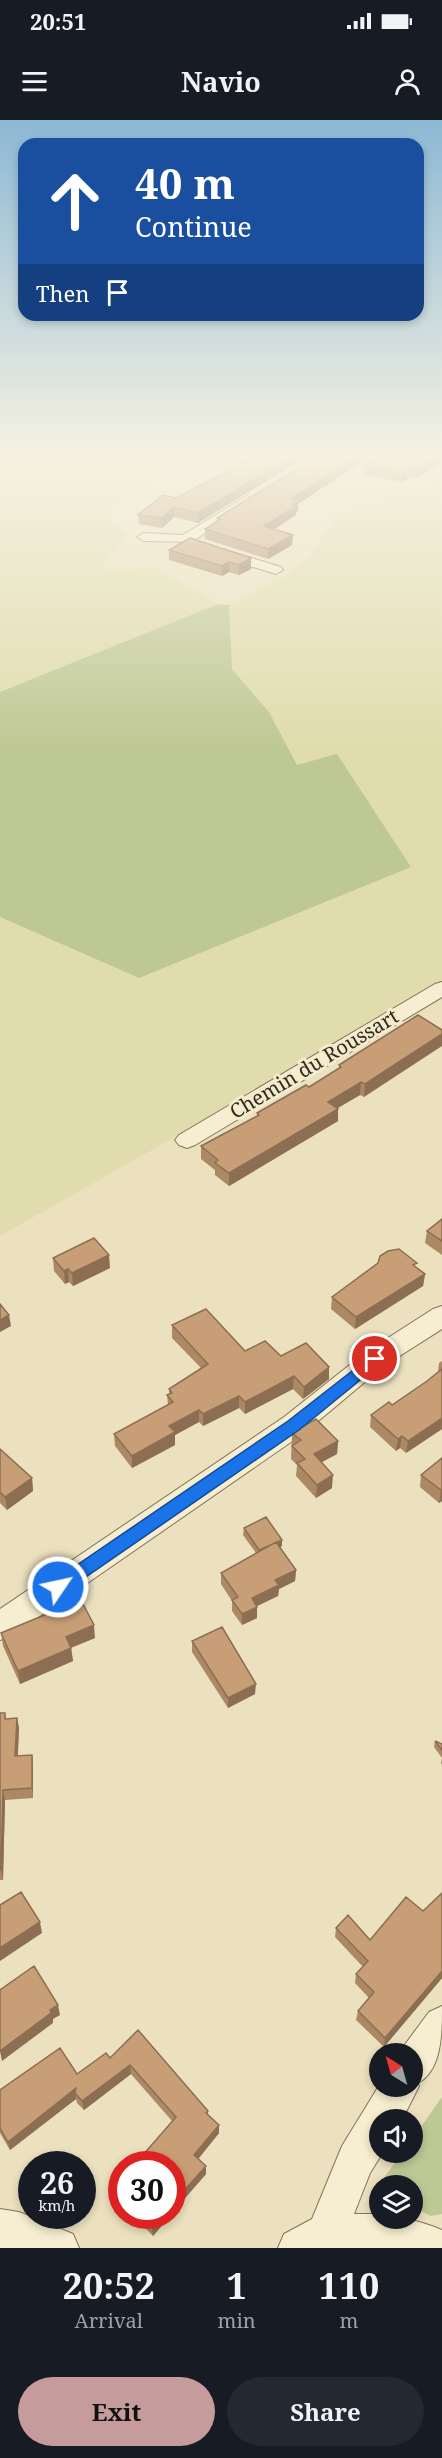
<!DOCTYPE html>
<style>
body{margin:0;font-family:"Noto Serif",serif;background:#242831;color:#f1f3f6;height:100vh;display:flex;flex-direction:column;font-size:22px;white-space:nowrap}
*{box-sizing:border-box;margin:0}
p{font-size:20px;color:#9ea1a6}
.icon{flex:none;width:33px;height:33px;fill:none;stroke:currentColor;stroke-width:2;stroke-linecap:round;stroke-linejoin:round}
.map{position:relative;height:2128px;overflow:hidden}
.drawer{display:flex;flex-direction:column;background:#171b24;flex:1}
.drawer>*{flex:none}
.top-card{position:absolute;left:18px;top:18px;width:406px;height:183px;border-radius:18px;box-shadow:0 3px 9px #0003;background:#1a4fa0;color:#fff;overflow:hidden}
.needle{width:39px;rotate:323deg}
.controls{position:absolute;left:369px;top:1923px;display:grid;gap:12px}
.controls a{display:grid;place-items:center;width:54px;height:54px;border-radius:50%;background:#171b24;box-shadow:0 3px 9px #0003;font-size:30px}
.speed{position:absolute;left:18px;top:2031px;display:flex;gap:12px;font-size:30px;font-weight:700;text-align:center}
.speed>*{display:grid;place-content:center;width:78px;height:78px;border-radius:50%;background:#171b24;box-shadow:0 3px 9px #0003;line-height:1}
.speed small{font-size:15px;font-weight:400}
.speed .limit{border:9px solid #d22;background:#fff;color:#111}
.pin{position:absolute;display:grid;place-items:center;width:51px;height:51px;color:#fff;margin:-26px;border:3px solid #fff;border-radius:50%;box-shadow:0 2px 6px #0007}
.me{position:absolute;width:66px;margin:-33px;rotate:56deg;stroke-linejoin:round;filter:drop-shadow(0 0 4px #0008)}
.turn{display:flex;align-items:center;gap:21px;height:126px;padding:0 18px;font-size:27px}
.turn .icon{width:78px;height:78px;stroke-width:2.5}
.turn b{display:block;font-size:42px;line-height:51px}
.then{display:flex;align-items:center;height:57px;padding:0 18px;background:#0003;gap:12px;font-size:22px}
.eta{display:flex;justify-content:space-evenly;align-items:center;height:102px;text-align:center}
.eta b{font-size:36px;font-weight:700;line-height:42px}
.primary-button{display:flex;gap:12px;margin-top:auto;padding:12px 18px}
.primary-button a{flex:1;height:69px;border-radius:36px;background:#c59c9b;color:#111;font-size:24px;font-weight:700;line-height:69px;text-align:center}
.primary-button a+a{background:#242831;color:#f1f3f6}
.status{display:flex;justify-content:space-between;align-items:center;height:42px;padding:0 30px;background:#171b24;direction:ltr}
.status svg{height:16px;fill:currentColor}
header{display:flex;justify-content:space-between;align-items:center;height:78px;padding:0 18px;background:#171b24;font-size:27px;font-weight:700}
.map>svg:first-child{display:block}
.farmland{fill:#e0dcad}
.green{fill:#bec894}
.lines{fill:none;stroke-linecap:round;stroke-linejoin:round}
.minor-casing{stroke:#837258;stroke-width:2}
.minor{fill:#f7eed1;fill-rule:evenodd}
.wall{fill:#ac8865}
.shaded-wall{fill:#8c6f53}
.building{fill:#c89e76;stroke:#8c6f53;stroke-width:1.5}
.route{fill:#1a73e8;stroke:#114b97;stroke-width:1.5}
.labels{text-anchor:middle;stroke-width:6;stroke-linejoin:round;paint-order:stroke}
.street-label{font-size:20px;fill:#33291c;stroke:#f3ebce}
</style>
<div class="status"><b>20:51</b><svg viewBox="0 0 49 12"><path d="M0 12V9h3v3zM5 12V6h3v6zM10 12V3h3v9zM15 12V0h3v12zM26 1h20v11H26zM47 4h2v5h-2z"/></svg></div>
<header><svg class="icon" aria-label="menu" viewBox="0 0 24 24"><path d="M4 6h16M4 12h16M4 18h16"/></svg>Navio<svg class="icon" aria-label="person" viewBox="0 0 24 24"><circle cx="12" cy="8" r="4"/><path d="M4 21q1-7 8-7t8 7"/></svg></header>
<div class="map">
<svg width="442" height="2128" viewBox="0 0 442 2128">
<rect width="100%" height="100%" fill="#ebe1bf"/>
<!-- farmland -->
<path class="farmland" d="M 0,334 L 205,334 L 101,393 L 127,414 L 100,450 L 156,448 L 218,484 L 0,572 Z
M 442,362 L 442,860 L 166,1022 L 0,1116 L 0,797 L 139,858 L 297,645 L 269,592 L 232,549 L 229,485 L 286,456 L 308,439 L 339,393 L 399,373 Z"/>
<!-- green -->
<path class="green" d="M 218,484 L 229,485 L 232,549 L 269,592 L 297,645 L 337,634 L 411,747 L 139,858 L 0,797 L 0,572 Z
M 442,1977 L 442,2094 L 430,2096 L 413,2086 L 412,2066 L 378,2066 L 402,2033 L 412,2032 L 413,2018 Z"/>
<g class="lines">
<defs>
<path id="minor" d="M 247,376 L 254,380 L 252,383 L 191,422 L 144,421 L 137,417 L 144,413 L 183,415 Z
M 222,429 L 281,447 L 283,450 L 276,454 L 217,436 L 217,430 Z
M 442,862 L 442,877 L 195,1025 L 187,1028 L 179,1025 L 175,1020 L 179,1015 L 435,864 Z
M 442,1186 L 442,1209 L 384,1246 L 304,1313 L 11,1516 L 0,1520 L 0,1489 L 284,1297 L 366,1232 L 433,1189 Z
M 442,1886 C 442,1913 442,1950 418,1963 L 419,1966 L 402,2000 L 380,2000 L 380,2032 L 383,2032 L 370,2053 L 354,2094 L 380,2094 L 380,2098 C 405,2098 418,2100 442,2110 L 442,2128 L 278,2128 L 284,2114 L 312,2099 L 342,2026 L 380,1964 L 412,1966 L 412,1934 L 398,1934 L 429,1892 Z
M 0,2089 L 19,2092 L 73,2114 L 79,2128 L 0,2128 Z"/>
</defs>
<!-- minor casing -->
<use href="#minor" class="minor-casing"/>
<!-- minor -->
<use href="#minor" class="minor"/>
</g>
<!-- wall -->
<path class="wall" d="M 259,334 L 311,334 L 198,403 L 174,397 L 162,408 L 139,404 L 138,395 L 176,378 Z
M 442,334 L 417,358 L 410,357 L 401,363 L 363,354 L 364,344 Z
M 298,384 L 298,390 L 296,392 L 296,395 L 274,409 L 293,415 L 292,425 L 268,439 L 205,419 L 205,409 L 217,402 L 217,398 Z
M 190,418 L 251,449 L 239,455 L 229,452 L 222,456 L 169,440 L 169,430 Z
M 418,895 L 364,977 L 360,975 L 338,988 L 338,1001 L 229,1066 L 215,1055 L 215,1050 L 201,1039 L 201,1026 L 257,997 L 257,993 L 309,967 L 339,949 L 339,945 Z
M 442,1099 L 442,1135 L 425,1123 L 427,1111 Z
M 53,1138 L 110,1148 L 73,1166 L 69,1162 L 65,1164 L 54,1151 Z
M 416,1147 L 425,1154 L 423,1166 L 355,1209 L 331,1189 L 332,1177 Z
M 172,1205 L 245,1231 L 281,1236 L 329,1259 L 303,1279 L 293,1269 L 245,1294 L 239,1288 L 203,1306 L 199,1302 L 175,1315 L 175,1325 L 132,1348 L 115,1326 L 114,1314 L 168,1285 L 167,1275 L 169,1275 L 169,1269 L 201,1248 L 172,1218 Z
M 442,1241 L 442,1309 L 406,1333 L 400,1328 L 396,1331 L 370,1307 L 371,1295 L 392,1285 L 427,1261 L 438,1252 L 439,1243 Z
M 292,1313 L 338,1321 L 337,1334 L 321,1342 L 332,1368 L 316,1378 L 296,1356 L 297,1345 L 291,1339 Z
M 0,1329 L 32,1358 L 33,1371 L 7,1390 L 0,1383 Z
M 442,1338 L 442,1381 L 439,1383 L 420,1367 L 421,1355 Z
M 244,1408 L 282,1426 L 280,1427 L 296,1450 L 295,1461 L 279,1469 L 278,1476 L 257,1486 L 257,1498 L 242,1505 L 232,1491 L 232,1481 L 221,1464 L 221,1453 L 256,1433 L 243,1415 Z
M 1,1513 L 95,1518 L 71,1528 L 73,1541 L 20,1564 L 3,1526 Z
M 192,1521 L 255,1574 L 228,1588 L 192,1532 Z
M 0,1593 L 5,1593 L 6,1599 L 17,1598 L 19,1608 L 18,1635 L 32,1635 L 33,1645 L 33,1678 L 5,1680 L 3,1760 L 0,1760 Z
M 435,1621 L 442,1624 L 442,1645 L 441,1643 L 442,1638 L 434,1627 Z
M 442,1773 L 442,1858 L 384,1927 L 356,1900 L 358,1891 L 369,1878 L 355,1863 L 356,1854 L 363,1847 L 335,1817 L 336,1808 L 370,1820 L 423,1791 Z
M 138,1910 L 208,1991 L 208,1995 L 219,2013 L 198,2039 L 206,2046 L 206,2054 L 172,2093 L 172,2001 L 131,1954 L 84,1990 L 77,1983 L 76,1979 L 10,2030 L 0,2013 L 0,1970 L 77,1954 L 110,1938 Z
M 134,2096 L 170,2096 L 153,2116 Z"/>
<!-- shaded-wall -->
<path class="shaded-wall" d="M 296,334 L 311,334 L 198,403 L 198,393 Z
M 360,334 L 374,334 L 298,384 L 298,390 L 296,392 L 296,395 L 264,416 L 264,406 L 291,379 Z
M 440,334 L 442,334 L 442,342 L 417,358 L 417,349 Z
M 411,347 L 410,357 L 401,363 L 402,353 Z
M 174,387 L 174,397 L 162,408 L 162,398 Z
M 293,415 L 292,425 L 268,439 L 268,429 Z
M 251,438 L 251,449 L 239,455 L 239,445 Z
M 229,442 L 229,452 L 222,456 L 222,446 Z
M 442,914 L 442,926 L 364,977 L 365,964 Z
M 361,962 L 360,975 L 327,994 L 328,982 Z
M 338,989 L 338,1001 L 229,1066 L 229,1053 Z
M 109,1135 L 110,1148 L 73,1166 L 72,1153 Z
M 68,1149 L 69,1162 L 65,1164 L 64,1151 Z
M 425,1154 L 423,1166 L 355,1209 L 356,1197 Z
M 9,1195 L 11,1206 L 0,1212 L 0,1200 Z
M 329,1247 L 329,1259 L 303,1279 L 304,1267 Z
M 294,1256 L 293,1269 L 245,1294 L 245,1282 Z
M 239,1276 L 239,1288 L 203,1306 L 203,1294 Z
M 199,1290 L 199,1302 L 175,1315 L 175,1325 L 132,1348 L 132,1336 L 169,1306 Z
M 442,1298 L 442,1309 L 406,1333 L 408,1321 Z
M 402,1316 L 400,1328 L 396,1331 L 398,1319 Z
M 338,1321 L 337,1334 L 313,1347 L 314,1334 Z
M 333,1355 L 332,1368 L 316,1378 L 317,1365 Z
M 32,1358 L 33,1371 L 7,1390 L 5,1377 Z
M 442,1369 L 442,1381 L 439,1383 L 441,1370 Z
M 282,1420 L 282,1426 L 259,1437 L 259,1430 Z
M 296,1450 L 295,1461 L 279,1469 L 278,1476 L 251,1489 L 252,1478 L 275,1460 Z
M 257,1487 L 257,1498 L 242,1505 L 242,1494 Z
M 94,1505 L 95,1518 L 67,1529 L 66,1517 Z
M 71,1528 L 73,1541 L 20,1564 L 18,1551 Z
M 256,1564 L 255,1574 L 228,1588 L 228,1578 Z
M 17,1598 L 19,1608 L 17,1646 L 15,1636 Z
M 32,1635 L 33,1645 L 33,1678 L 32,1668 Z
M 3,1670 L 5,1680 L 3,1760 L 1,1750 Z
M 40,1802 L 42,1813 L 0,1841 L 0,1828 Z
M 442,1851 L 442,1858 L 384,1927 L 385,1918 Z
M 58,1885 L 60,1895 L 53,1899 L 53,1903 L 2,1941 L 0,1931 L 50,1890 Z
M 130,1945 L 131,1954 L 84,1990 L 82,1981 Z
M 76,1968 L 75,1973 L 76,1979 L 10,2030 L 8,2022 Z
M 219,2005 L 219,2013 L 195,2043 L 194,2035 Z
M 206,2046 L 206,2054 L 172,2093 L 172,2084 Z
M 163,2096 L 170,2096 L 153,2116 L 152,2108 Z"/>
<!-- building -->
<path class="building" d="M 259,334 L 296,334 L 198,393 L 174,387 L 162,398 L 138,395 L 163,375 L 176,378 Z
M 320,334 L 360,334 L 291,379 L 298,381 L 292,385 L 296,386 L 264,406 L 293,415 L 268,429 L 205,409 L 221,399 L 217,398 Z
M 398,334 L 440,334 L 417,349 L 411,347 L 402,353 L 364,344 Z
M 190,418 L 251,438 L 239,445 L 229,442 L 222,446 L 169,430 Z
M 418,895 L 442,910 L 442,914 L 365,964 L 361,962 L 328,982 L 338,989 L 229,1053 L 215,1043 L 218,1040 L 201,1026 L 259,995 L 257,993 L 306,965 L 309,967 L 341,947 L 339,945 Z
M 442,1099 L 442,1121 L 427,1111 Z
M 94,1118 L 109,1135 L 72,1153 L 68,1149 L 64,1151 L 53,1138 Z
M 399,1129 L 417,1143 L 413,1145 L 425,1154 L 356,1197 L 332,1177 L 378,1143 L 380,1136 L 388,1131 Z
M 0,1184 L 9,1195 L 0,1200 Z
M 206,1189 L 245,1231 L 265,1221 L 281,1236 L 306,1223 L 329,1247 L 304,1267 L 294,1256 L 245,1282 L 239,1276 L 203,1294 L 199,1290 L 169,1306 L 175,1312 L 132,1336 L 114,1314 L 173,1282 L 167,1275 L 172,1273 L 169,1269 L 208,1244 L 172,1205 Z
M 442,1249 L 442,1298 L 408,1321 L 402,1316 L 398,1319 L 371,1295 L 389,1282 L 392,1285 L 427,1261 Z
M 316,1299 L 338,1321 L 314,1334 L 333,1355 L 317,1365 L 297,1343 L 305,1339 L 292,1326 L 301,1320 L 292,1313 Z
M 0,1329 L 32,1358 L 5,1377 L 0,1372 Z
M 442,1338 L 442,1369 L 441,1370 L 421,1355 Z
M 266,1397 L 282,1420 L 259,1430 L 244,1408 Z
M 276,1422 L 296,1450 L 275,1460 L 279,1465 L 252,1478 L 257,1487 L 242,1494 L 232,1480 L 238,1477 L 221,1453 Z
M 81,1480 L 94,1505 L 66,1517 L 71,1528 L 18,1551 L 1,1513 Z
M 222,1507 L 256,1564 L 228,1578 L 192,1521 Z
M 0,1593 L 5,1593 L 5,1599 L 17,1598 L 15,1636 L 32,1635 L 32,1668 L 3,1670 L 1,1750 L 0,1750 Z
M 435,1621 L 442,1624 L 442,1630 Z
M 21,1772 L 40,1802 L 0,1828 L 0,1785 Z
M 442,1773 L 442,1851 L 385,1918 L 358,1891 L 374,1872 L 356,1854 L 368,1841 L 336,1808 L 348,1795 L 370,1820 L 406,1777 L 423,1791 Z
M 34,1846 L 58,1885 L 50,1890 L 51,1893 L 0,1931 L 0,1870 Z
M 138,1910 L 208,1991 L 206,1993 L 219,2005 L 194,2035 L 206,2046 L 172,2084 L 172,2044 L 135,2044 L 176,1997 L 130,1945 L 82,1981 L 75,1973 L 76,1968 L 8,2022 L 0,2008 L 0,1970 L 60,1928 L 77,1954 L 106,1933 L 110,1938 Z
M 141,2096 L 163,2096 L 152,2108 Z"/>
<!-- sky -->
<linearGradient id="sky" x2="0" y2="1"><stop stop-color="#8cb8d4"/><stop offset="0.53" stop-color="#f6f2e2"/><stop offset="1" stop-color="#f6f2e2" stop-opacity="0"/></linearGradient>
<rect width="442" height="632" fill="url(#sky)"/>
<!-- route -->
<path class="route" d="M 375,1233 L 381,1235 L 383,1239 L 381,1243 L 299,1310 L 64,1472 L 58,1474 L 52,1472 L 49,1467 L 52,1462 L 288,1301 Z"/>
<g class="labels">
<!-- street labels -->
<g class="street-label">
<text transform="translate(314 944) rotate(-31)" y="7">Chemin du Roussart</text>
</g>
</g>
</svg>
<div class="controls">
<a><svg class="needle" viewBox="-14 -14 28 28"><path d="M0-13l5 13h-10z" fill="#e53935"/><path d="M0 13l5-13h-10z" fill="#9ea1a6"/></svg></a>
<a><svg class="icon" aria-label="sound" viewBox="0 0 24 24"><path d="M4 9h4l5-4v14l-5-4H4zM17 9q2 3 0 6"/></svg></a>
<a><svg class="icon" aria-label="layers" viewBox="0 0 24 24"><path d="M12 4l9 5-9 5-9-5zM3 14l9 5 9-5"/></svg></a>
</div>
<div class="speed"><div>26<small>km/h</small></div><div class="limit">30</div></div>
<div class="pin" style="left:375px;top:1239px;background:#d93025"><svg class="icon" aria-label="arrive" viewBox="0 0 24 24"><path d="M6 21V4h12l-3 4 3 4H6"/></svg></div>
<svg class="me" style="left:58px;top:1467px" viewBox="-20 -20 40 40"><circle r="17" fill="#1a73e8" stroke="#fff" stroke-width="3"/><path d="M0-11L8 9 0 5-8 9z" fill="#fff"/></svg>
<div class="top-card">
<div class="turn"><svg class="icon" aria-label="ahead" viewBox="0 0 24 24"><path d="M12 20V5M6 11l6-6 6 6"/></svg><div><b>40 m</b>Continue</div></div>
<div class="then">Then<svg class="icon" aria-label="arrive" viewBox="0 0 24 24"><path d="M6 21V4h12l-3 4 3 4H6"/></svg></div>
</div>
</div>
<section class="drawer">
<div class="eta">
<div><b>20:52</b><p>Arrival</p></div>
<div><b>1</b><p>min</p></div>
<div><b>110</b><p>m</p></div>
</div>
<div class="primary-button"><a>Exit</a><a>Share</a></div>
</section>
